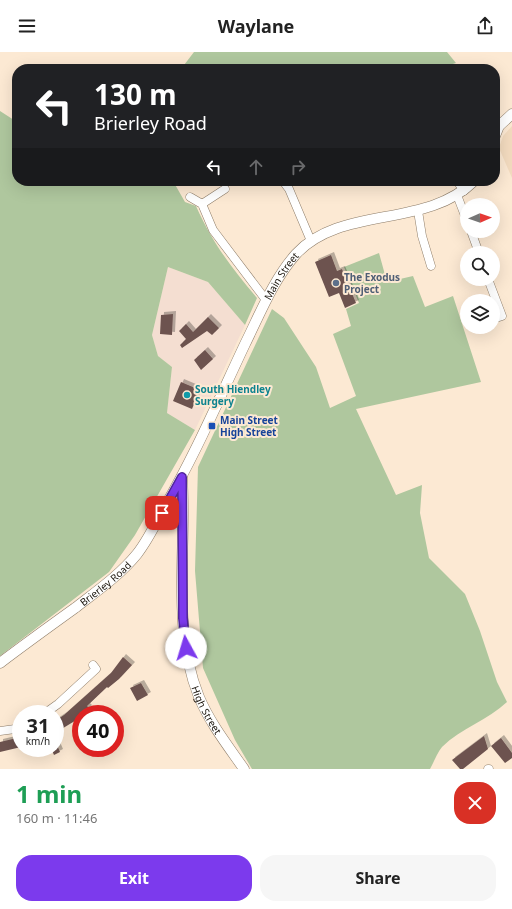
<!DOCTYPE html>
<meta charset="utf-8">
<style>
body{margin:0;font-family:"Noto Sans",sans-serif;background:#f6f6f6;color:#222;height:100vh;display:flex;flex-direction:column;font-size:15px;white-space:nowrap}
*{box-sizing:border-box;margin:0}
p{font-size:13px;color:#767676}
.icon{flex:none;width:22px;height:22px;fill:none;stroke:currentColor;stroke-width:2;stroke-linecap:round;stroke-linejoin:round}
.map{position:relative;height:717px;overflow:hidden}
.drawer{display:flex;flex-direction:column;background:#fff;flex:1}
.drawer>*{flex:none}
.banner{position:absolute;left:12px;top:12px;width:488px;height:122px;border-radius:16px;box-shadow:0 4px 16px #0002;background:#202124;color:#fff;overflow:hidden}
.needle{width:26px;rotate:88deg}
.fabs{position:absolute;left:460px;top:146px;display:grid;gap:8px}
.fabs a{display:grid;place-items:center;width:40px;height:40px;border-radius:50%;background:#fff;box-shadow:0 4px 16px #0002;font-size:20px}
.speed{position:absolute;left:12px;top:653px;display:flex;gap:8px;font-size:20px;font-weight:700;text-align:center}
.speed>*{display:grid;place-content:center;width:52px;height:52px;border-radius:50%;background:#fff;box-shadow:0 4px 16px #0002;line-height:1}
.speed small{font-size:10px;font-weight:400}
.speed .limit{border:6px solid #d22;background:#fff;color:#111}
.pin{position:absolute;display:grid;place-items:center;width:34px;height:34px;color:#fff;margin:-17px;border-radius:8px;box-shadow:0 2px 6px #0006}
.me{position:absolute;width:44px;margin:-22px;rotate:354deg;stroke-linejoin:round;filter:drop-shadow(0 0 3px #0008)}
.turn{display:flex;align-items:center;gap:14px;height:84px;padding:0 16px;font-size:18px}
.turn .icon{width:52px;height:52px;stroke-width:2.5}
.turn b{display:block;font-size:28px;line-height:34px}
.lanes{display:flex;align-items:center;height:38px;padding:0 16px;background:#0003;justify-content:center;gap:20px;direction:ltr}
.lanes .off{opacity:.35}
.round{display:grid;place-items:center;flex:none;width:42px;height:42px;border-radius:16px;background:#f6f6f6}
.summary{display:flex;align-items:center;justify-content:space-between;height:68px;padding:0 16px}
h1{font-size:24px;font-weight:700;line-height:30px;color:#1e9e55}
.cta{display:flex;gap:8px;margin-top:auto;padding:8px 16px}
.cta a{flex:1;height:46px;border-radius:16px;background:#7c3aed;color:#fff;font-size:16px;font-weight:700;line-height:46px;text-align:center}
.cta a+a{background:#f6f6f6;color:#222}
header{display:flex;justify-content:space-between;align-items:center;height:52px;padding:0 16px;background:#fff;font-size:18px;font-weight:700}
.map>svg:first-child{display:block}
.built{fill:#f3dbbf}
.industrial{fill:#f4ded1}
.green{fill:#afc79e}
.building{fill:#6d534f;filter:url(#shadow)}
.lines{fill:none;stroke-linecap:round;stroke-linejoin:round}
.minor-casing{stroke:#8d7c68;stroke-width:9}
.tertiary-casing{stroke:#8d7c68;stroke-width:11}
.minor{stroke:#fff;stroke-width:8}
.tertiary{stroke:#fff;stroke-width:10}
.route-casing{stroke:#51269a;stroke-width:10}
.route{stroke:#7c3aed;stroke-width:7}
.service-dot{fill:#5c6f8a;stroke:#fce9d3;stroke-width:1.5}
.culture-dot{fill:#0f9aa8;stroke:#fce9d3;stroke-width:1.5}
.transit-dot{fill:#1a4fb4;stroke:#fce9d3;stroke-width:1.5}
.labels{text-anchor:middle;stroke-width:4;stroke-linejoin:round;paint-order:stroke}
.street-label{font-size:10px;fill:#1c160e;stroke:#fce9d3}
.service-label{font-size:10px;font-weight:bold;fill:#4e5e75;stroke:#fce9d3;text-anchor:start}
.culture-label{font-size:10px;font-weight:bold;fill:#0d838f;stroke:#fce9d3;text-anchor:start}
.transit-label{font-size:10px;font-weight:bold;fill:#164399;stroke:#fce9d3;text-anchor:start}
</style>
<header><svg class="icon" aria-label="menu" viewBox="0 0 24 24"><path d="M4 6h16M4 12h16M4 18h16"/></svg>Waylane<svg class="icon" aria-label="share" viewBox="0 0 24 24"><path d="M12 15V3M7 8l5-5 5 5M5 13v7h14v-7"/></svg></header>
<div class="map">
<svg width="512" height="717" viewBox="0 0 512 717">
<defs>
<filter id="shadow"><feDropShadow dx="3" dy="-3" stdDeviation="0" flood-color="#0004"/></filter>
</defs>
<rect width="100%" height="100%" fill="#fce9d3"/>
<!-- built -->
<path class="built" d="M 512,74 L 512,126 L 499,96 L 503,84 Z"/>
<!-- industrial -->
<path class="industrial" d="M 168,215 L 208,230 L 245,273 L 195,378 L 167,361 L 172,315 L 158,304 L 152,283 Z"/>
<!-- green -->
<path class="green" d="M 194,0 L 447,0 L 456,11 L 437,17 L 181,17 Z
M 0,59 L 17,70 L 17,129 L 173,129 L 185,150 L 196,154 C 213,192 231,215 257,246 L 245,273 L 208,230 L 168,215 L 152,283 L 158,304 L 172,315 L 167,361 L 195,378 L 135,483 L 109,520 L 0,604 Z
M 379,201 L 387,230 L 413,224 L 425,255 L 453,244 L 481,330 L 356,357 L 396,443 L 422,433 L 420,461 L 429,506 L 465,542 L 480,579 L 497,630 L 507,650 C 488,668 461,676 442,695 C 437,701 434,710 430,717 L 252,717 L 235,688 L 203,616 L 195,519 L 198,415 L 272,257 L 284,266 L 316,315 L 330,356 L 356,344 L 333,282 L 351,274 L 346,257 L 359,251 L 344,215 Z"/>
<!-- building -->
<path class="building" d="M 331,203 L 337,219 L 342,217 L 356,251 L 345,256 L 339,241 L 329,245 L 315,210 Z
M 173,262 L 172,283 L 160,282 L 161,263 Z
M 208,265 L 219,276 L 212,283 L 207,279 L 182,296 L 180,293 L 186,287 L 179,279 L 186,272 L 193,280 Z
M 205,298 L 213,307 L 201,318 L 194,308 Z
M 181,330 L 200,338 L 192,357 L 173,349 Z
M 123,605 L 132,613 L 119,627 L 108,636 L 107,635 L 87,654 L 89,656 L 78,667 L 55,681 L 55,669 L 64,663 L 111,621 Z
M 141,631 L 148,643 L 137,649 L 130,636 Z
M 484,684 L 488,697 L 463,717 L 460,717 L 452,708 Z
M 21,685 L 21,695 L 0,700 L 0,690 Z
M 501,686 L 512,701 L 512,706 L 505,711 L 491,694 Z
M 57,693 L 60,700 L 54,703 L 51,696 L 55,696 Z"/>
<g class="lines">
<defs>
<path id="minor" d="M 283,129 L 289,137 L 311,189
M 457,129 L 464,139
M 457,143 L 467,169
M 190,145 L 202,152 L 225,137
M 202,152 L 213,178 L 266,248
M 418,159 L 422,184 L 431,214
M 471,179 L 479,201
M 488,227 L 502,264 L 493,267
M 44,662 L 58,652 L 96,617 L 93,613
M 0,679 L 15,677 L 21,674
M 488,717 L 489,717"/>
<g id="tertiary">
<path d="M 495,84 L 499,74 L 512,62"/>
<path id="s1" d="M 182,425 C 187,497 171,576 199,645 C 210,671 228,694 244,717"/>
<path id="s2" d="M 0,611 C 25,592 50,574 75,556 C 97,539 120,523 137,502 C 148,488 156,471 164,456 C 195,403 219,347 245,292 C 260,262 273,228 296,202 C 341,153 426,177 474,129"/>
</g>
</defs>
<!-- minor casing -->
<use href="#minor" class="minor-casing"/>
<!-- tertiary casing -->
<use href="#tertiary" class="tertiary-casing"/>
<!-- minor -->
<use href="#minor" class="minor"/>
<!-- tertiary -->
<use href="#tertiary" class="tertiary"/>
</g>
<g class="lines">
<defs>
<path id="route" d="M 162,461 L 182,425 L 183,566 L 186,596"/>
</defs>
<!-- route casing -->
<use href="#route" class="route-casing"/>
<!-- route -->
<use href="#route" class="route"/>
</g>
<!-- markers -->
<circle class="service-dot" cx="336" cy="231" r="4"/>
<circle class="culture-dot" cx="187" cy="343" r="4"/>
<rect class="transit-dot" x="208" y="370" width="8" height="8" rx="2"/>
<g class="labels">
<!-- street labels -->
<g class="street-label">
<text dy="4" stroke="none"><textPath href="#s2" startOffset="489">Main Street</textPath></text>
<text dy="4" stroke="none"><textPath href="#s2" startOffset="132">Brierley Road</textPath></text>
<text dy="4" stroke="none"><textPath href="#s1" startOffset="237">High Street</textPath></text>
</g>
<!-- service labels -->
<g class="service-label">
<text x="344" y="229">The Exodus<tspan x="344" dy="12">Project</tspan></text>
</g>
<!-- culture labels -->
<g class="culture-label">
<text x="195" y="341">South Hiendley<tspan x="195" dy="12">Surgery</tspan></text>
</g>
<!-- transit labels -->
<g class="transit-label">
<text x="220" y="372">Main Street<tspan x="220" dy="12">High Street</tspan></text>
</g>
</g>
</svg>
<div class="fabs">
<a><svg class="needle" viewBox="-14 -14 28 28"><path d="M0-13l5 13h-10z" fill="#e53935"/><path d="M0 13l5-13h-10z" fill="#767676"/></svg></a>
<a><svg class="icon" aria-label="search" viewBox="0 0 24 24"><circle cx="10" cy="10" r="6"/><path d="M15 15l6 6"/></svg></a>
<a><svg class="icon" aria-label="layers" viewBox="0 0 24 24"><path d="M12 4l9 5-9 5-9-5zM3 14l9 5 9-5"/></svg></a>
</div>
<div class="speed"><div>31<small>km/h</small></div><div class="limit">40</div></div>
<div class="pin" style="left:162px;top:461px;background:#d93025"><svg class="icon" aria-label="arrive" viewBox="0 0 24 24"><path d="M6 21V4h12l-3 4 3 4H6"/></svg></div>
<svg class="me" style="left:186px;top:596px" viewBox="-20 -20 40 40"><circle r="19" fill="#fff"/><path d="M0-13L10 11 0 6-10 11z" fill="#7c3aed"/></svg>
<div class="banner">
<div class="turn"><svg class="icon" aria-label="left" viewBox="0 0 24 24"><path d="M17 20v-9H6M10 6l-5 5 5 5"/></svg><div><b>130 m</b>Brierley Road</div></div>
<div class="lanes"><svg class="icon" aria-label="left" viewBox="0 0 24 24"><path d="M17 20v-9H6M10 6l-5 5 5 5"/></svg><svg class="icon off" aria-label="ahead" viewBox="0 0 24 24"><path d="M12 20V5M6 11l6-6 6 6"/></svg><svg class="icon off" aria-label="right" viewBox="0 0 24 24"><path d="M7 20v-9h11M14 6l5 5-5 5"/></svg></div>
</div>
</div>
<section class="drawer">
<div class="summary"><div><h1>1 min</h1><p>160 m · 11:46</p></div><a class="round" style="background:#d93025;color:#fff"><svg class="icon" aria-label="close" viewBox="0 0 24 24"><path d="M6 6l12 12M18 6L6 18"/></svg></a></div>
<div class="cta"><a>Exit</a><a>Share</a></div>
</section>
